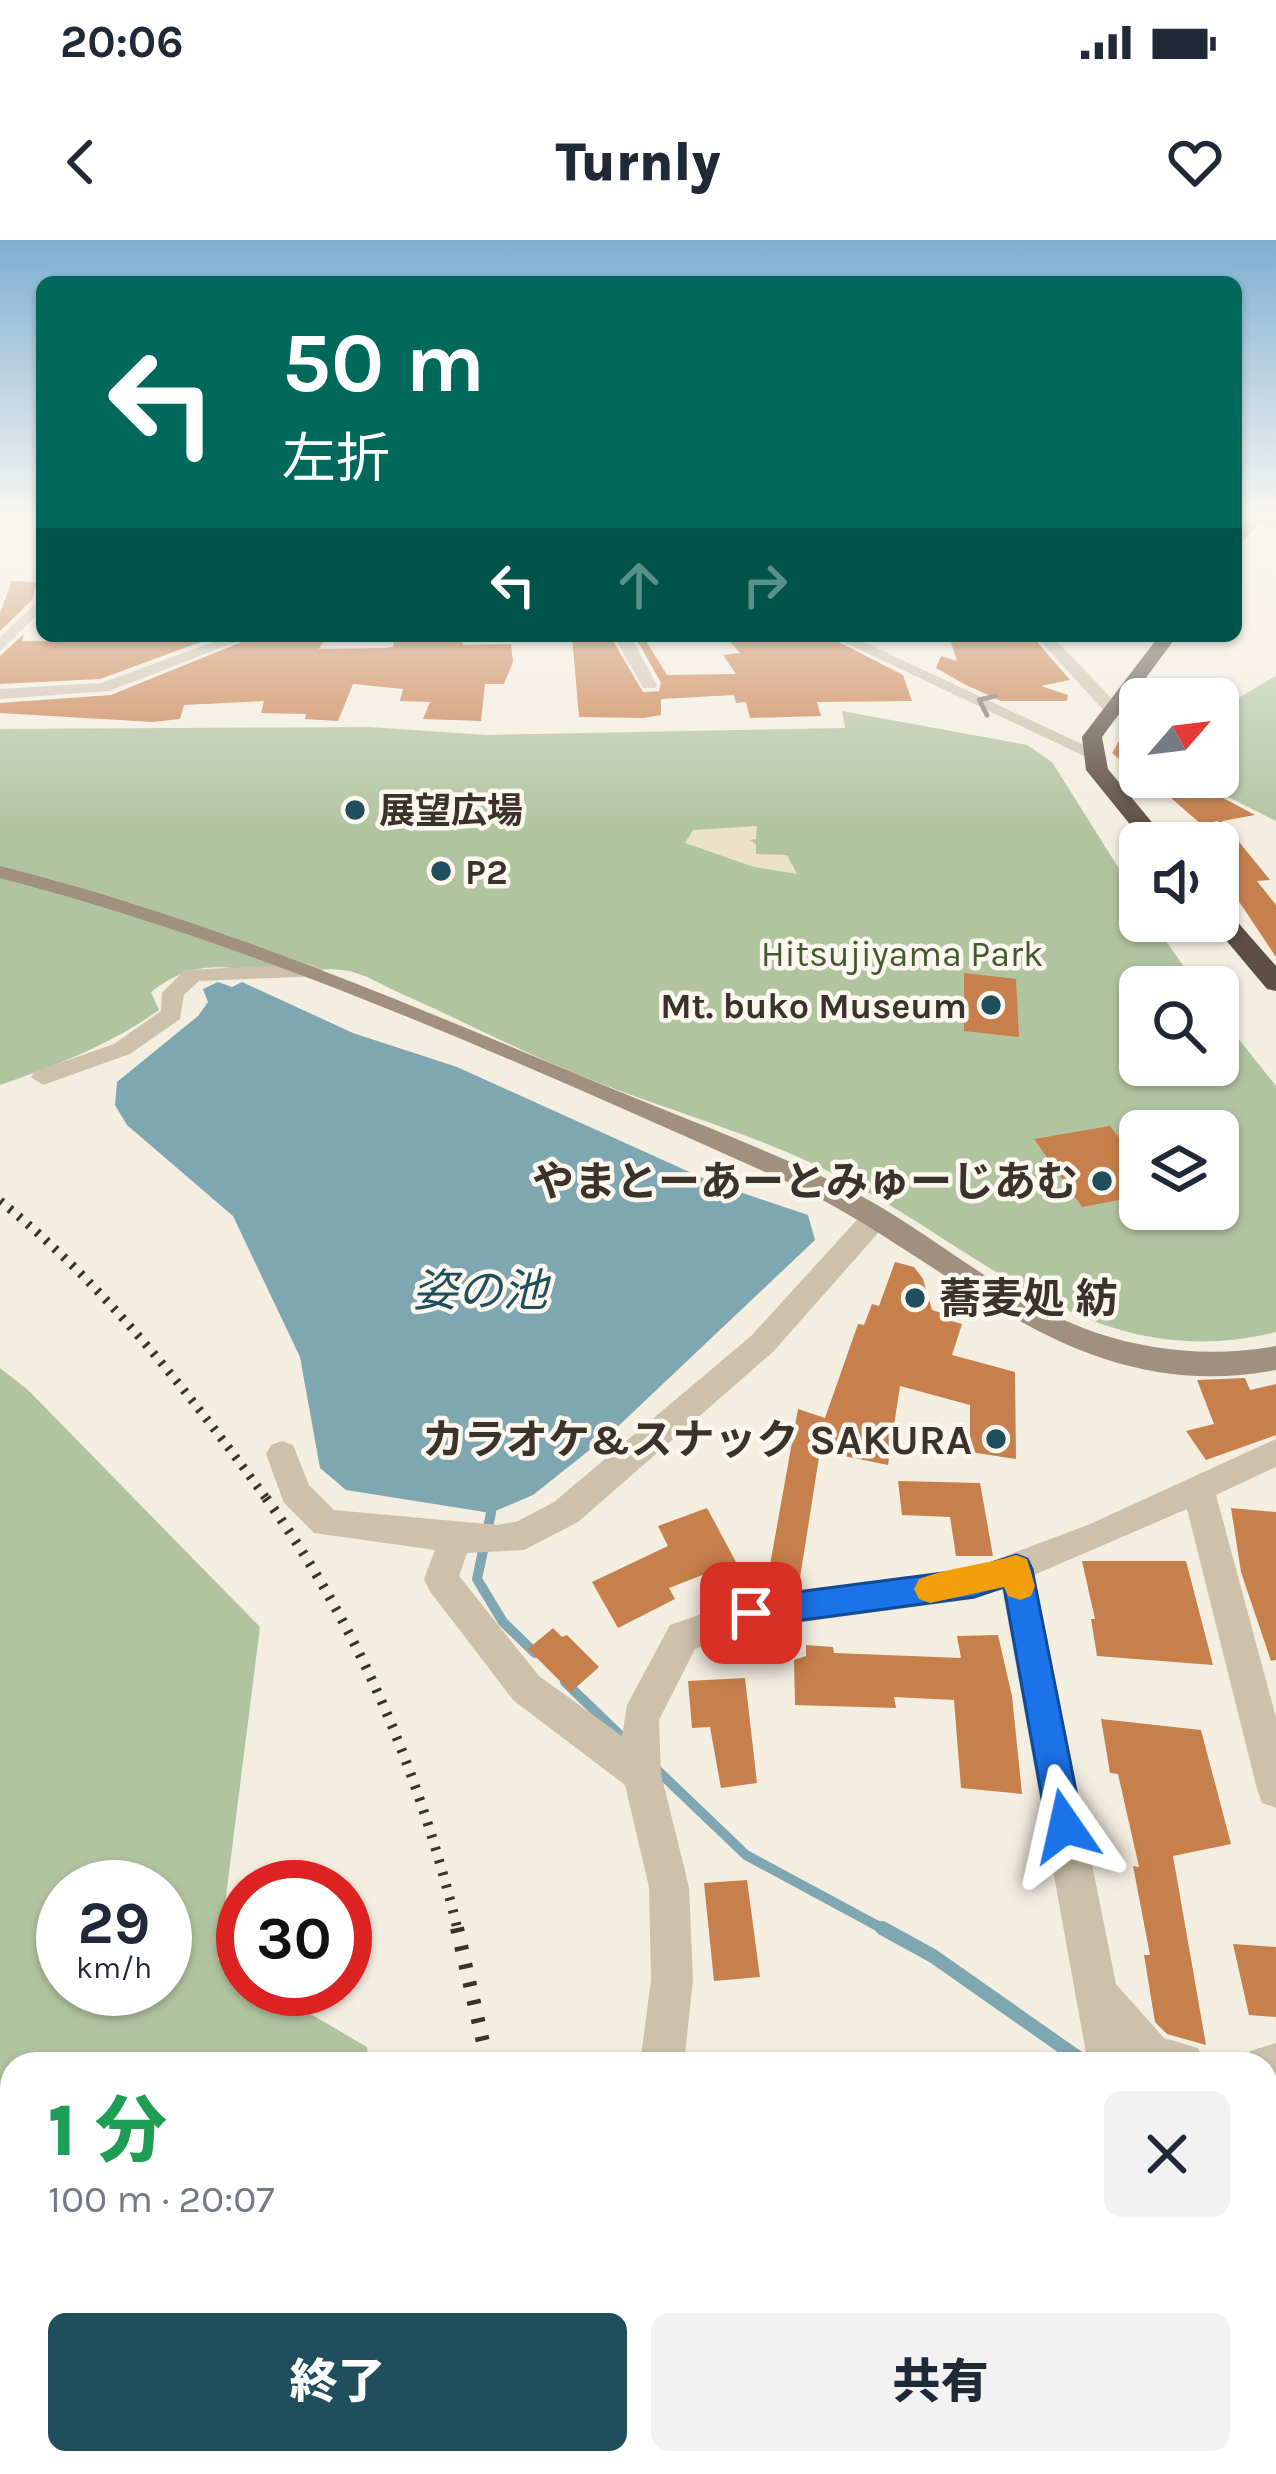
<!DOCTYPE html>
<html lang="ja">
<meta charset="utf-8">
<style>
body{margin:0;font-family:Karla,"Noto Sans JP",sans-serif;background:#f2f2f3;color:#1f2937;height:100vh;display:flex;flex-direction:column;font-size:45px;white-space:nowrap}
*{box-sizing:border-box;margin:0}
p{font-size:39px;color:#747a83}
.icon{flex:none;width:66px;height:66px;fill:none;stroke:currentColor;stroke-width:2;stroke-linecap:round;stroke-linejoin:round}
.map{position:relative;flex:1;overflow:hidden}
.side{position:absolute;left:0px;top:1812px;width:1278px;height:423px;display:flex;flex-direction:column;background:#fff;border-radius:36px 36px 0 0;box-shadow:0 3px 9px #0004}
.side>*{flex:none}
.banner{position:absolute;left:36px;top:36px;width:1206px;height:366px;border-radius:18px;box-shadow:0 3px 9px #0004;background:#00695c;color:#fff;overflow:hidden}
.needle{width:78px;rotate:62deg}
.buttons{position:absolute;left:1119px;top:438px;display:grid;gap:24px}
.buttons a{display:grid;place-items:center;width:120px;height:120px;border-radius:18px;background:#fff;box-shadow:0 3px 9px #0004;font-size:60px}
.speed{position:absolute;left:36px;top:1620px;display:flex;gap:24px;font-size:60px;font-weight:700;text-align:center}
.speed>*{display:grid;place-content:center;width:156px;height:156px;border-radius:50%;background:#fff;box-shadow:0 3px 9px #0004;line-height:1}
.speed small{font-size:30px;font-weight:400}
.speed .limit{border:18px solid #d22;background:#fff;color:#111}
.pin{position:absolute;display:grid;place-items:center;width:102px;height:102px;color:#fff;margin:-51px;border-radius:24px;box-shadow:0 6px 18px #0006}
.me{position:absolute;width:132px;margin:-66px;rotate:349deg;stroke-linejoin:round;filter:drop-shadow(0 0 9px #0008)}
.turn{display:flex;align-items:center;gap:42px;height:252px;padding:0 48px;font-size:54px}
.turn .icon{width:156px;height:156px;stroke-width:2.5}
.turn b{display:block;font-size:84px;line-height:102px}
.lanes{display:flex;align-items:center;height:114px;padding:0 48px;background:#0003;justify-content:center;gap:60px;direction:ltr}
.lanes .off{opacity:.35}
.round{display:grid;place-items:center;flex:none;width:126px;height:126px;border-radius:18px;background:#f2f2f3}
.summary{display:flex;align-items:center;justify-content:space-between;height:204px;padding:0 48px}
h1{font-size:72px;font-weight:800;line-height:90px;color:#1e9e55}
.action{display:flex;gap:24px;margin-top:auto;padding:24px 48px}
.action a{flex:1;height:138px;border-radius:18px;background:#1f4f5d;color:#fff;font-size:48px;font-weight:800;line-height:138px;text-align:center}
.action a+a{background:#f2f2f3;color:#1f2937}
.status{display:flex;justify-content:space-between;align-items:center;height:84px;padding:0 60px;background:#fff;direction:ltr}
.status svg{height:33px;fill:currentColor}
header{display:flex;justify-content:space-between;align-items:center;height:156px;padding:0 48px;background:#fff;font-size:54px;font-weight:800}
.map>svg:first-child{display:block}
.green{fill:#b1c4a0;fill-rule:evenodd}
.plaza{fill:#ece2c8}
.water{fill:#7fa7b2}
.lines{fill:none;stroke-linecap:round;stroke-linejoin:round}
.stream-far1{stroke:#7fa7b2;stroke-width:10}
.stream{stroke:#7fa7b2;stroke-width:14}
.building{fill:#c77f4b}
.street{fill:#cdc1ac;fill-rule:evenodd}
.secondary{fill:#a1907d;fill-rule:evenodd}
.highway{fill:#5c4e42;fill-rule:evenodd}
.rail-far2{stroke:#3b332b;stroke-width:9;stroke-dasharray:3 9;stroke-linecap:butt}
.rail-far1{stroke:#3b332b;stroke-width:10;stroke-dasharray:3 10;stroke-linecap:butt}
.rail{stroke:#3b332b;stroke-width:14;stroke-dasharray:4.5 14;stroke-linecap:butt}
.oneway{stroke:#7d7365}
.route{fill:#1a73e8;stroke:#114b97;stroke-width:3}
.slow{fill:#f59e0b}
.poi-dot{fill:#1f4f5d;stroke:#fbf7ee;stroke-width:4.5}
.labels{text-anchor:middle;stroke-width:9;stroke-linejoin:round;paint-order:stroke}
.far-poi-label{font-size:36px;font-weight:bold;fill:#3b332b;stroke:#fbf7ee;text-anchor:start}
.far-park-label{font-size:36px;fill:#425a2e;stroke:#fbf7ee}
.poi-label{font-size:42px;font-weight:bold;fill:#3b332b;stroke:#fbf7ee;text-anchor:end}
.water-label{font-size:45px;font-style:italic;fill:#1f4f5d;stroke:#fbf7ee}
</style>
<div class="status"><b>20:06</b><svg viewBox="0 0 49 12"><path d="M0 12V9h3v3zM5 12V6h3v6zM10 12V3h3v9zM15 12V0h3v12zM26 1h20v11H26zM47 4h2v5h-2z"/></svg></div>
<header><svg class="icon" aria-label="back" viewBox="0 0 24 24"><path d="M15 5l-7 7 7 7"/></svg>Turnly<svg class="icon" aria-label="heart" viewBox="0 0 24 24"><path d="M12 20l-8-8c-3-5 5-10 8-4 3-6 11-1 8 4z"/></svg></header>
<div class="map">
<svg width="1276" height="2234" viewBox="0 0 1276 2234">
<rect width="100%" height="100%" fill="#f4eee1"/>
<!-- green -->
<path class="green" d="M 1276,436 L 1276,581 L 1188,537 L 1218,537 L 1218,470 Z
M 842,471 L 1027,505 L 1052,522 L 1140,662 L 1140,681 L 1152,681 L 1198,747 L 1140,747 L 1140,825 L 1218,825 L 1218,773 L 1276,846 L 1276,1092 C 1095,1137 984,1011 838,936 C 757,894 668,871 584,837 C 522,812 463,781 402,754 C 384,746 362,732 343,730 C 323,727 301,733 280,732 C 225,729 198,716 151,752 L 159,770 C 110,805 57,825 0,845 L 0,489 L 369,487 L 487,495 L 845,488 ZM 1140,891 L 1218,891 L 1218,969 L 1140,969 Z
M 0,1128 L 28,1150 L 260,1387 L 218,1720 L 243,1735 L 243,1749 L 268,1749 L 367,1807 L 368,1824 L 12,1824 L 12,2223 L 373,2223 L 367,2234 L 0,2234 ZM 165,1647 L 165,1749 L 63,1749 L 63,1647 Z"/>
<!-- plaza -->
<path class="plaza" d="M 757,586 L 756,599 L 750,600 L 756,604 L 756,614 L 787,615 L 797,634 L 754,627 L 685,603 L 693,590 Z"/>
<!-- water -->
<path class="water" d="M 218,742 L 232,747 L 242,742 L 353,793 L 457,827 L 716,944 L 808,975 L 815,1000 L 611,1193 L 533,1255 L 491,1273 L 346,1250 L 320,1228 L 300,1117 L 233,976 L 127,885 L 115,865 L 117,842 L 198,776 L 208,762 L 203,749 Z"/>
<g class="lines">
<!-- stream-far1 -->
<path class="stream-far1" d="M 491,1273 L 477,1339 L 503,1382 L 535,1413
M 565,1442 L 626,1501
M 656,1529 L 746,1615 L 887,1691"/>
<!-- stream -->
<path class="stream" d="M 882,1688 L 933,1716 L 1087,1824
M 1266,1886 L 1276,1885"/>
</g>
<!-- building -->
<path class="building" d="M 12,341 L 37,342 L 32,360 L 0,391 L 0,373 Z
M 24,394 L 22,401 L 45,401 L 217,396 L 100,439 L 0,444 L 0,416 Z
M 256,396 L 327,396 L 319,409 L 386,408 L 393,407 L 395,397 L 462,398 L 463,405 L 511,404 L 513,422 L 504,444 L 485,444 L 481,481 L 423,479 L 430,462 L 400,461 L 403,449 L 353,444 L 338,481 L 305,479 L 306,474 L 261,473 L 264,461 L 184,465 L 180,479 L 153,482 L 0,473 L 0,463 L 111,455 Z
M 572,396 L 610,396 L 643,452 L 659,451 L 661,443 L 635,396 L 643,396 L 667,435 L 736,434 L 723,415 L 740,413 L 730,402 L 827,396 L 903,435 L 912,461 L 817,462 L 821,476 L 750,478 L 746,462 L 736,463 L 734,455 L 661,459 L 661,475 L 644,478 L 579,477 Z
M 949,396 L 1032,396 L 1070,440 L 1041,446 L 1068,455 L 1067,461 L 1001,461 L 964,444 L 936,428 L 941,416 L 957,421 Z
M 1140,464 L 1140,537 L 1112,513 Z
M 1214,553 L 1255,575 L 1222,581 L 1270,640 L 1257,641 L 1276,665 L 1276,717 L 1218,630 L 1218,581 L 1201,584 L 1171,558 Z
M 964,733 L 1016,739 L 1019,797 L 964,791 Z
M 1110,886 L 1140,925 L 1140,956 L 1082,967 L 1034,899 Z
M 895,1022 L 914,1027 L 923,1039 L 932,1070 L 942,1073 L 940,1078 L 962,1084 L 952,1115 L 1015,1132 L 1016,1219 L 970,1212 L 970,1165 L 900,1146 L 888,1225 L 820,1211 L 800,1338 L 768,1336 L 798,1169 L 825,1178 L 858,1084 L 864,1085 L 872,1064 L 879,1066 Z
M 1245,1138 L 1250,1150 L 1276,1144 L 1276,1195 L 1206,1220 L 1186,1191 L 1214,1184 L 1197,1140 Z
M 898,1241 L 980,1243 L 993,1316 L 956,1316 L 950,1277 L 902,1275 Z
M 707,1268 L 736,1322 L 669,1348 L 675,1359 L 618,1388 L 592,1342 L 668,1306 L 658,1286 Z
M 1231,1268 L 1276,1272 L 1276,1420 L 1271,1421 L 1241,1332 Z
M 1082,1321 L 1186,1321 L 1213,1425 L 1097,1416 L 1091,1379 L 1095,1379 Z
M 553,1388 L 562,1397 L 567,1395 L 599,1427 L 571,1452 L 528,1409 Z
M 998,1395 L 1012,1456 L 1022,1554 L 961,1548 L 954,1460 L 894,1457 L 896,1468 L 795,1465 L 794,1420 L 806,1416 L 806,1405 L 833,1407 L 834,1413 L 961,1418 L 957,1396 Z
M 745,1438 L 757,1543 L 721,1548 L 710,1487 L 692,1488 L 688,1441 Z
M 1101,1479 L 1201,1490 L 1231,1604 L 1173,1616 L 1206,1805 L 1167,1794 L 1155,1782 L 1144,1715 L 1150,1715 L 1133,1626 L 1139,1627 L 1118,1534 L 1110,1533 Z
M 747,1640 L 760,1737 L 714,1741 L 704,1643 Z
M 1233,1704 L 1276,1707 L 1276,1777 L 1249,1775 Z"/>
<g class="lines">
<!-- street -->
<path class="street" d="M 42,357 L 42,370 L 0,411 L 0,397 Z
M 230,396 L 252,396 L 109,451 L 0,459 L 0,449 L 101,443 Z
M 614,396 L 630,396 L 657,445 L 655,448 L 643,448 Z
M 831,396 L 851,396 L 1101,513 L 1086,517 Z
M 1036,396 L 1052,396 L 1117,464 L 1117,472 L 1105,472 Z
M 313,724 L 324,731 L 321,736 L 199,741 L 184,755 L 180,779 L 130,814 L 43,845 L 31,837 L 34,832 L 114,804 L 161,771 L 162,753 L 185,730 Z
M 876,967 L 890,977 L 886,984 L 773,1112 L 578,1282 L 524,1310 L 467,1313 L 459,1336 L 539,1436 L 622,1496 L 627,1465 L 670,1385 L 751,1357 L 974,1328 L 1090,1284 L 1276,1199 L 1276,1227 L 1216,1255 L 1276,1477 L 1276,1568 L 1262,1563 L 1257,1549 L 1187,1269 L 1034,1335 L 1116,1744 L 1164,1798 L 1198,1808 L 1204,1824 L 1088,1824 L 1002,1348 L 974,1359 L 751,1389 L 695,1409 L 659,1480 L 661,1534 L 689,1647 L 693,1740 L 684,1824 L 640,1824 L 651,1740 L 649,1647 L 625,1545 L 513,1460 L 429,1350 L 424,1339 L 435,1310 L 314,1293 L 284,1263 L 266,1214 L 271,1205 L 282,1201 L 293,1205 L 309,1245 L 334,1270 L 498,1285 L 518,1281 L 554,1262 L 751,1096 L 866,970 Z
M 1276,1803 L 1276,1847 L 1266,1849 L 1266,1824 L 1245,1824 L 1250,1811 Z
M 1276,1893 L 1276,1939 L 1266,1940 L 1266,1894 Z
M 579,2223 L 635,2223 L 631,2234 L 575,2234 Z
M 1154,2223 L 1206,2223 L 1208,2234 L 1156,2234 Z"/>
<!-- secondary -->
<path class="secondary" d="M 1253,277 L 1276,278 L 1276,286 L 1248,284 Z
M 0,626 C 195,675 378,751 562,828 C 654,867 749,901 838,944 C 928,987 1002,1061 1097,1093 C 1154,1112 1217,1117 1276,1106 L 1276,1130 C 1070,1169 952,1018 783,940 C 529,827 270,708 0,638 Z"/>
<!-- highway -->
<path class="highway" d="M 1244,275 L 1260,275 L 1261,281 L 1236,310 L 1236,294 Z
M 1159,396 L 1177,396 L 1102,497 L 1108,529 L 1169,603 L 1145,603 L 1086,530 L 1082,497 Z
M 1218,667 L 1227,670 L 1276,726 L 1276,751 L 1267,749 L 1210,681 L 1218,681 Z"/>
<!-- rail-far2 -->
<path class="rail-far2" d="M 0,961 C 104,1044 190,1154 268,1261"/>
<!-- rail-far1 -->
<path class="rail-far1" d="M 266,1258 C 361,1390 420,1535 458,1691"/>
<!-- rail -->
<path class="rail" d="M 457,1688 L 488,1824
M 535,2223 L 536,2234"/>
</g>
<!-- one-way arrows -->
<defs><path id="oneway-chevron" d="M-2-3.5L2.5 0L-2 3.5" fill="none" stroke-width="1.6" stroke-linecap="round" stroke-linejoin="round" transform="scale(3)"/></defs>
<use class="oneway" href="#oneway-chevron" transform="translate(986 463) rotate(-155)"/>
<!-- sky -->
<linearGradient id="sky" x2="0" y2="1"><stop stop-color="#7eafd2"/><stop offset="0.47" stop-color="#faf7f2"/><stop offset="1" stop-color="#faf7f2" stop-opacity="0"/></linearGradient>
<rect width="1276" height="588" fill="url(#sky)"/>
<!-- route -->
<path class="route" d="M 1016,1315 L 1027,1319 L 1032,1329 L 1083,1586 L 1078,1598 L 1065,1604 L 1053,1598 L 1047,1586 L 1004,1347 L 974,1357 L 751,1387 L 740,1383 L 735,1373 L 740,1362 L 751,1358 L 974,1329 Z"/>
<!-- slow -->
<path class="slow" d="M 1016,1315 L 1027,1319 L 1035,1346 L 1031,1356 L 1020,1360 L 1008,1356 L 1004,1347 L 930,1363 L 919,1359 L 914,1349 L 919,1339 C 950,1327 985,1325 1016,1315 Z"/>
<!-- markers -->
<g class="poi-dot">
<circle cx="355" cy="570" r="12"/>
<circle cx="441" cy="631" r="12"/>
<circle cx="991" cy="765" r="12"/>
<circle cx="1102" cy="941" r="12"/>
<circle cx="915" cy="1058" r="12"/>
<circle cx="996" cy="1199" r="12"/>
</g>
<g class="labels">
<!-- far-poi labels -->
<g class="far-poi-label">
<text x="379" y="583">展望広場</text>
<text x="465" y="644">P2</text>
<text x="967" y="778" text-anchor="end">Mt. buko Museum</text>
</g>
<!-- far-park labels -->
<g class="far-park-label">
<text x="902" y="726">Hitsujiyama Park</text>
</g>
<!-- poi labels -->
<g class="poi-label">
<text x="1078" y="956">やまとーあーとみゅーじあむ</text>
<text x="939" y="1073" text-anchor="start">蕎麦処 紡</text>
<text x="972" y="1214">カラオケ&amp;スナック SAKURA</text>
</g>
<!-- water labels -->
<g class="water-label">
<text x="480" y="1066">姿の池</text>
</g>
</g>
</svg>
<div class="buttons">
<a><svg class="needle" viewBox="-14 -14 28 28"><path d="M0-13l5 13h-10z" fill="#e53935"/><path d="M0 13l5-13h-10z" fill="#747a83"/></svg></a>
<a><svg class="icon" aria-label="sound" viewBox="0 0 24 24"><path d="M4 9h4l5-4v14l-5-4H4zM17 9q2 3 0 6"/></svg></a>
<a><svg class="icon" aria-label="search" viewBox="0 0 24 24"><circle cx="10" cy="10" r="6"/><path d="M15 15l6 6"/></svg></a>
<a><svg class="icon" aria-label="layers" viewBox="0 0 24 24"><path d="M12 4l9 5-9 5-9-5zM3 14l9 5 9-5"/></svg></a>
</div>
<div class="speed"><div>29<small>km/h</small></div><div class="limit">30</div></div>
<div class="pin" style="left:751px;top:1373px;background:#d93025"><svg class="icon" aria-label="arrive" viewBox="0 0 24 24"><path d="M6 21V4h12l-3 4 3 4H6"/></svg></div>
<svg class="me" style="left:1065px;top:1586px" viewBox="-20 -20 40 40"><path d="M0-17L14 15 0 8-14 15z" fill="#1a73e8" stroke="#fff" stroke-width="4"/></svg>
<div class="banner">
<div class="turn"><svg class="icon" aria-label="left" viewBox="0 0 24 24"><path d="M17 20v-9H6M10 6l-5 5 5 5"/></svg><div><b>50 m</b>左折</div></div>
<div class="lanes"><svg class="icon" aria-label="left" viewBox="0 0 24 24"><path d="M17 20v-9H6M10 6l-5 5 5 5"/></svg><svg class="icon off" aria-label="ahead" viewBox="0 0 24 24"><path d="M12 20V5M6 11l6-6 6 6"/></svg><svg class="icon off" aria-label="right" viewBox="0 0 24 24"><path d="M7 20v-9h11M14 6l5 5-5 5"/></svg></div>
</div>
<section class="side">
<div class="summary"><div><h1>1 分</h1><p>100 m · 20:07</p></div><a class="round"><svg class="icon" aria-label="close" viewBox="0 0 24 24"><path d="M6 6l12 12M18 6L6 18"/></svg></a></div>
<div class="action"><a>終了</a><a>共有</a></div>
</section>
</div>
